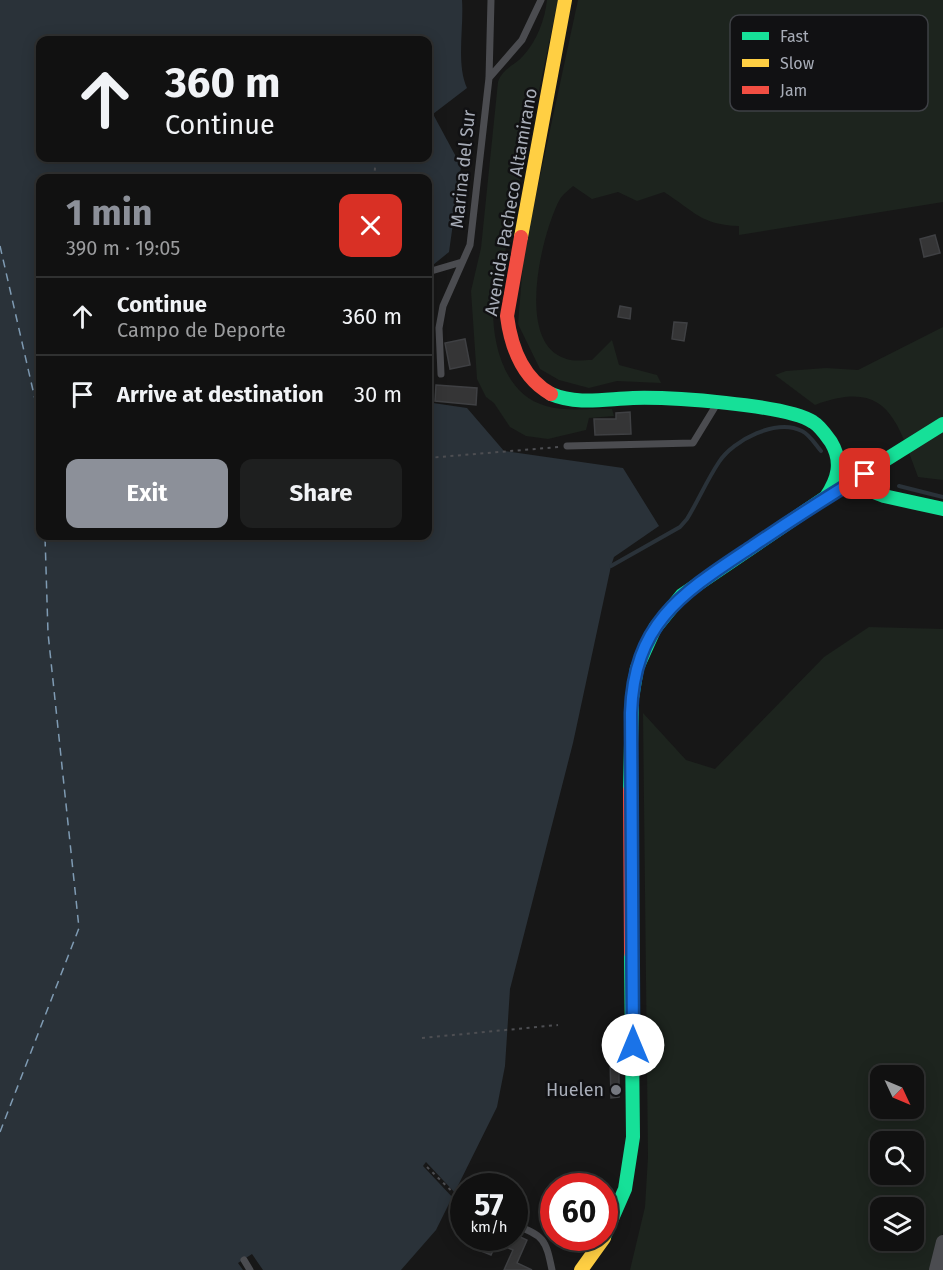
<!DOCTYPE html>
<meta charset="utf-8">
<style>
body{margin:0;font-family:"Fira Sans",sans-serif;background:#1e1f1f;color:#f1f3f6;height:100vh;display:flex;flex-direction:column;font-size:22px;white-space:nowrap}
*{box-sizing:border-box;margin:0}
p{font-size:20px;color:#9c9d9f}
.icon{flex:none;width:33px;height:33px;fill:none;stroke:currentColor;stroke-width:2;stroke-linecap:round;stroke-linejoin:round}
.map{position:relative;flex:1;overflow:hidden}
.side{position:absolute;left:36px;top:174px;width:396px;height:366px;display:flex;flex-direction:column;background:#111;border-radius:12px;box-shadow:0 3px 15px #0003,0 0 0 2px #303131}
.side>*{flex:none}
.top-card{position:absolute;left:36px;top:36px;width:396px;height:126px;border-radius:12px;box-shadow:0 3px 15px #0003,0 0 0 2px #303131;background:#111;color:#f1f3f6;overflow:hidden}
.needle{width:39px;rotate:134deg}
.tools{position:absolute;left:870px;top:1065px;display:grid;gap:12px}
.tools a{display:grid;place-items:center;width:54px;height:54px;border-radius:12px;background:#111;box-shadow:0 3px 15px #0003,0 0 0 2px #303131;font-size:30px}
.speed{position:absolute;left:450px;top:1173px;display:flex;gap:12px;font-size:30px;font-weight:700;text-align:center}
.speed>*{display:grid;place-content:center;width:78px;height:78px;border-radius:50%;background:#111;box-shadow:0 3px 15px #0003,0 0 0 2px #303131;line-height:1}
.speed small{font-size:15px;font-weight:400}
.speed .limit{border:9px solid #d22;background:#fff;color:#111}
.pin{position:absolute;display:grid;place-items:center;width:51px;height:51px;color:#fff;margin:-26px;border-radius:12px;box-shadow:0 3px 9px #0006}
.me{position:absolute;width:66px;margin:-33px;rotate:0deg;stroke-linejoin:round;filter:drop-shadow(0 0 4px #0008)}
.turn{display:flex;align-items:center;gap:21px;height:126px;padding:0 30px;font-size:27px}
.turn .icon{width:78px;height:78px;stroke-width:2.5}
.turn b{display:block;font-size:42px;line-height:51px}
.round{display:grid;place-items:center;flex:none;width:63px;height:63px;border-radius:12px;background:#1e1f1f}
.overview{display:flex;align-items:center;justify-content:space-between;height:102px;padding:0 30px}
h1{font-size:36px;font-weight:700;line-height:45px;color:#8c9099}
.action{display:flex;gap:12px;margin-top:auto;padding:12px 30px}
.action a{flex:1;height:69px;border-radius:12px;background:#8c9099;color:#fff;font-size:24px;font-weight:700;line-height:69px;text-align:center}
.action a+a{background:#1e1f1f;color:#f1f3f6}
ul{padding:0;list-style:none}
li{display:flex;align-items:center;gap:18px;height:78px;padding:0 30px;border-top:2px solid #303131}
li div{flex:1}
li b{display:block;font-size:22px}
li em{font-style:normal}
.map>svg:first-child{display:block}
.green{fill:#1d241e;fill-rule:evenodd}
.water{fill:#2a3239;fill-rule:evenodd}
.pier{fill:#171717}
.lines{fill:none;stroke-linecap:round;stroke-linejoin:round}
.stream{stroke:#2a3239;stroke-width:4}
.ferry{stroke:#7f9bb3;stroke-width:1.5;stroke-dasharray:8 6;stroke-linecap:butt}
.building{fill:#353536;stroke:#3f4043;stroke-width:1.5}
.path{stroke:#4d4e52;stroke-width:2;stroke-dasharray:3 4.5;stroke-linecap:butt}
.lane{stroke:#4b4c50;stroke-width:7}
.street{stroke:#4b4c50;stroke-width:14}
.fast{stroke:#16e098;stroke-width:14}
.slow{stroke:#ffcf43;stroke-width:14}
.jam{stroke:#f24e42;stroke-width:14}
.route-casing{stroke:#114b97;stroke-width:15}
.route{stroke:#1a73e8;stroke-width:10}
.poi-dot{fill:#757880;stroke:#111113;stroke-width:2}
.labels{text-anchor:middle;stroke-width:5;stroke-linejoin:round;paint-order:stroke}
.street-label{font-size:18px;fill:#a8adb8;stroke:#111113}
.poi-label{font-size:18px;fill:#a8adb8;stroke:#111113;text-anchor:end}
.key{fill:#111113;stroke:#3e4045;stroke-width:1.5}
.key-label{font-size:16px;fill:#a8adb8}
</style>
<div class="map">
<svg width="943" height="1270" viewBox="0 0 943 1270">
<rect width="100%" height="100%" fill="#171717"/>
<!-- green -->
<path class="green" d="M 547,0 L 558,0 L 493,310 C 493,346 505,395 546,406 C 566,412 591,408 612,409 L 614,416 L 589,418 L 586,430 L 548,439 L 526,436 L 510,427 L 494,403 L 486,397 L 477,379 L 471,291 L 481,248 L 498,82 C 502,69 515,65 523,56 C 537,41 545,19 547,0 Z
M 578,0 L 943,0 L 943,202 L 739,235 L 739,226 C 701,225 694,211 664,192 L 637,201 L 618,192 L 592,199 L 573,186 C 569,190 563,194 560,199 C 542,232 515,341 564,358 C 572,362 583,360 592,360 L 612,340 L 619,365 L 657,375 L 661,383 L 617,381 L 589,388 L 559,380 L 540,369 L 518,324 L 524,251 Z
M 943,327 L 943,480 L 918,477 C 897,420 887,378 815,405 L 775,375 L 786,371 L 826,368 L 858,370 Z
M 869,627 L 943,629 L 943,1232 L 932,1270 L 630,1270 L 645,1207 L 648,1157 L 643,713 L 686,760 L 715,769 L 824,657 ZM 880,1076 L 914,1076 L 914,1108 L 880,1108 ZM 880,1142 L 914,1142 L 914,1174 L 880,1174 ZM 880,1208 L 914,1208 L 914,1240 L 880,1240 Z"/>
<!-- water -->
<path class="water" d="M 0,0 L 462,0 C 464,28 456,64 467,88 L 433,114 L 461,166 L 449,252 L 428,269 L 428,178 L 40,178 L 40,536 L 428,536 L 428,336 L 434,356 L 433,403 L 467,408 L 504,451 L 623,468 L 659,526 L 614,557 L 611,566 L 573,743 L 510,989 L 505,1066 L 497,1107 L 436,1230 L 401,1270 L 0,1270 ZM 40,40 L 428,40 L 428,158 L 40,158 Z"/>
<!-- pier -->
<path class="pier" d="M 426,1162 L 457,1195 L 455,1200 L 423,1166 Z
M 252,1254 L 263,1270 L 243,1270 L 238,1263 Z"/>
<g class="lines">
<!-- stream -->
<path class="stream" d="M 899,486 L 943,497
M 611,566 L 680,527 L 687,519 C 698,501 707,480 719,462 C 733,440 777,418 802,431 C 810,435 815,444 821,451"/>
<!-- ferry -->
<path class="ferry" d="M 0,246 L 40,421
M 0,1132 L 79,928 L 48,633 L 45,536"/>
</g>
<!-- building -->
<path class="building" d="M 935,235 L 940,253 L 924,257 L 920,239 Z
M 620,306 L 631,308 L 630,319 L 618,317 Z
M 674,322 L 687,323 L 684,341 L 672,339 Z
M 465,339 L 470,365 L 450,369 L 445,343 Z
M 436,385 L 477,388 L 476,405 L 435,401 Z
M 630,412 L 631,434 L 595,435 L 594,419 L 616,419 L 616,413 Z
M 610,1058 L 619,1058 L 619,1097 L 611,1098 Z
M 514,1234 L 527,1240 L 517,1263 L 532,1270 L 504,1270 L 513,1250 L 501,1245 L 505,1238 L 514,1238 Z
M 484,1239 L 496,1244 L 491,1255 L 479,1250 Z"/>
<g class="lines">
<!-- path -->
<path class="path" d="M 374,178 L 376,158
M 428,458 L 559,447
M 422,1038 L 558,1025
M 427,1167 L 464,1203"/>
<!-- lane -->
<path class="lane" d="M 489,78 L 522,40 L 541,0
M 428,272 L 462,262
M 441,374 L 439,328 L 443,306 L 470,245 L 489,78 L 491,0
M 567,446 L 693,443 L 715,407
M 514,1225 C 544,1235 546,1240 552,1270
M 244,1260 L 250,1270"/>
<!-- street -->
<path class="street" d="M 936,1270 L 943,1242"/>
<!-- fast -->
<path class="fast" d="M 551,394 C 577,405 605,399 633,398 C 668,397 785,404 813,422 C 820,426 826,435 831,442 C 843,462 838,479 826,497 L 682,595 L 655,628 L 637,668 L 632,698 L 630,790
M 850,483 L 884,496 L 943,509
M 826,497 L 943,424
M 604,1237 L 625,1189 L 633,1137 L 631,953"/>
<!-- slow -->
<path class="slow" d="M 521,237 L 565,0
M 581,1270 L 604,1238"/>
<!-- jam -->
<path class="jam" d="M 521,237 L 507,316 C 511,347 522,378 551,394
M 630,790 L 631,953"/>
</g>
<g class="lines">
<defs>
<path id="route" d="M 633,1045 L 631,713 C 634,621 684,592 753,546 C 790,521 827,497 865,474"/>
</defs>
<!-- route casing -->
<use href="#route" class="route-casing"/>
<!-- route -->
<use href="#route" class="route"/>
</g>
<!-- markers -->
<circle class="poi-dot" cx="616" cy="1090" r="6"/>
<g class="labels">
<!-- street labels -->
<g class="street-label">
<text transform="translate(463 169) rotate(-84)" y="6">Marina del Sur</text>
<text transform="translate(511 202) rotate(-80)" y="6">Avenida Pacheco Altamirano</text>
</g>
<!-- poi labels -->
<g class="poi-label">
<text x="604" y="1096">Huelen</text>
</g>
</g>
<!-- legend -->
<rect x="730" y="15" width="198" height="96" rx="9" class="key"/>
<rect x="742" y="32" width="27" height="8" fill="#16e098"/>
<rect x="742" y="59" width="27" height="8" fill="#ffcf43"/>
<rect x="742" y="86" width="27" height="8" fill="#f24e42"/>
<g class="key-label">
<text x="780" y="42">Fast</text>
<text x="780" y="69">Slow</text>
<text x="780" y="96">Jam</text>
</g>
</svg>
<div class="tools">
<a><svg class="needle" viewBox="-14 -14 28 28"><path d="M0-13l5 13h-10z" fill="#e53935"/><path d="M0 13l5-13h-10z" fill="#9c9d9f"/></svg></a>
<a><svg class="icon" aria-label="search" viewBox="0 0 24 24"><circle cx="10" cy="10" r="6"/><path d="M15 15l6 6"/></svg></a>
<a><svg class="icon" aria-label="layers" viewBox="0 0 24 24"><path d="M12 4l9 5-9 5-9-5zM3 14l9 5 9-5"/></svg></a>
</div>
<div class="speed"><div>57<small>km/h</small></div><div class="limit">60</div></div>
<div class="pin" style="left:865px;top:474px;background:#d93025"><svg class="icon" aria-label="arrive" viewBox="0 0 24 24"><path d="M6 21V4h12l-3 4 3 4H6"/></svg></div>
<svg class="me" style="left:633px;top:1045px" viewBox="-20 -20 40 40"><circle r="19" fill="#fff"/><path d="M0-13L10 11 0 6-10 11z" fill="#1a73e8"/></svg>
<div class="top-card">
<div class="turn"><svg class="icon" aria-label="ahead" viewBox="0 0 24 24"><path d="M12 20V5M6 11l6-6 6 6"/></svg><div><b>360 m</b>Continue</div></div>
</div>
<section class="side">
<div class="overview"><div><h1>1 min</h1><p>390 m · 19:05</p></div><a class="round" style="background:#d93025;color:#fff"><svg class="icon" aria-label="close" viewBox="0 0 24 24"><path d="M6 6l12 12M18 6L6 18"/></svg></a></div>
<ul>
<li><svg class="icon" aria-label="ahead" viewBox="0 0 24 24"><path d="M12 20V5M6 11l6-6 6 6"/></svg><div><b>Continue</b><p>Campo de Deporte</p></div><em>360 m</em></li>
<li><svg class="icon" aria-label="arrive" viewBox="0 0 24 24"><path d="M6 21V4h12l-3 4 3 4H6"/></svg><div><b>Arrive at destination</b></div><em>30 m</em></li>
</ul>
<div class="action"><a>Exit</a><a>Share</a></div>
</section>
</div>
